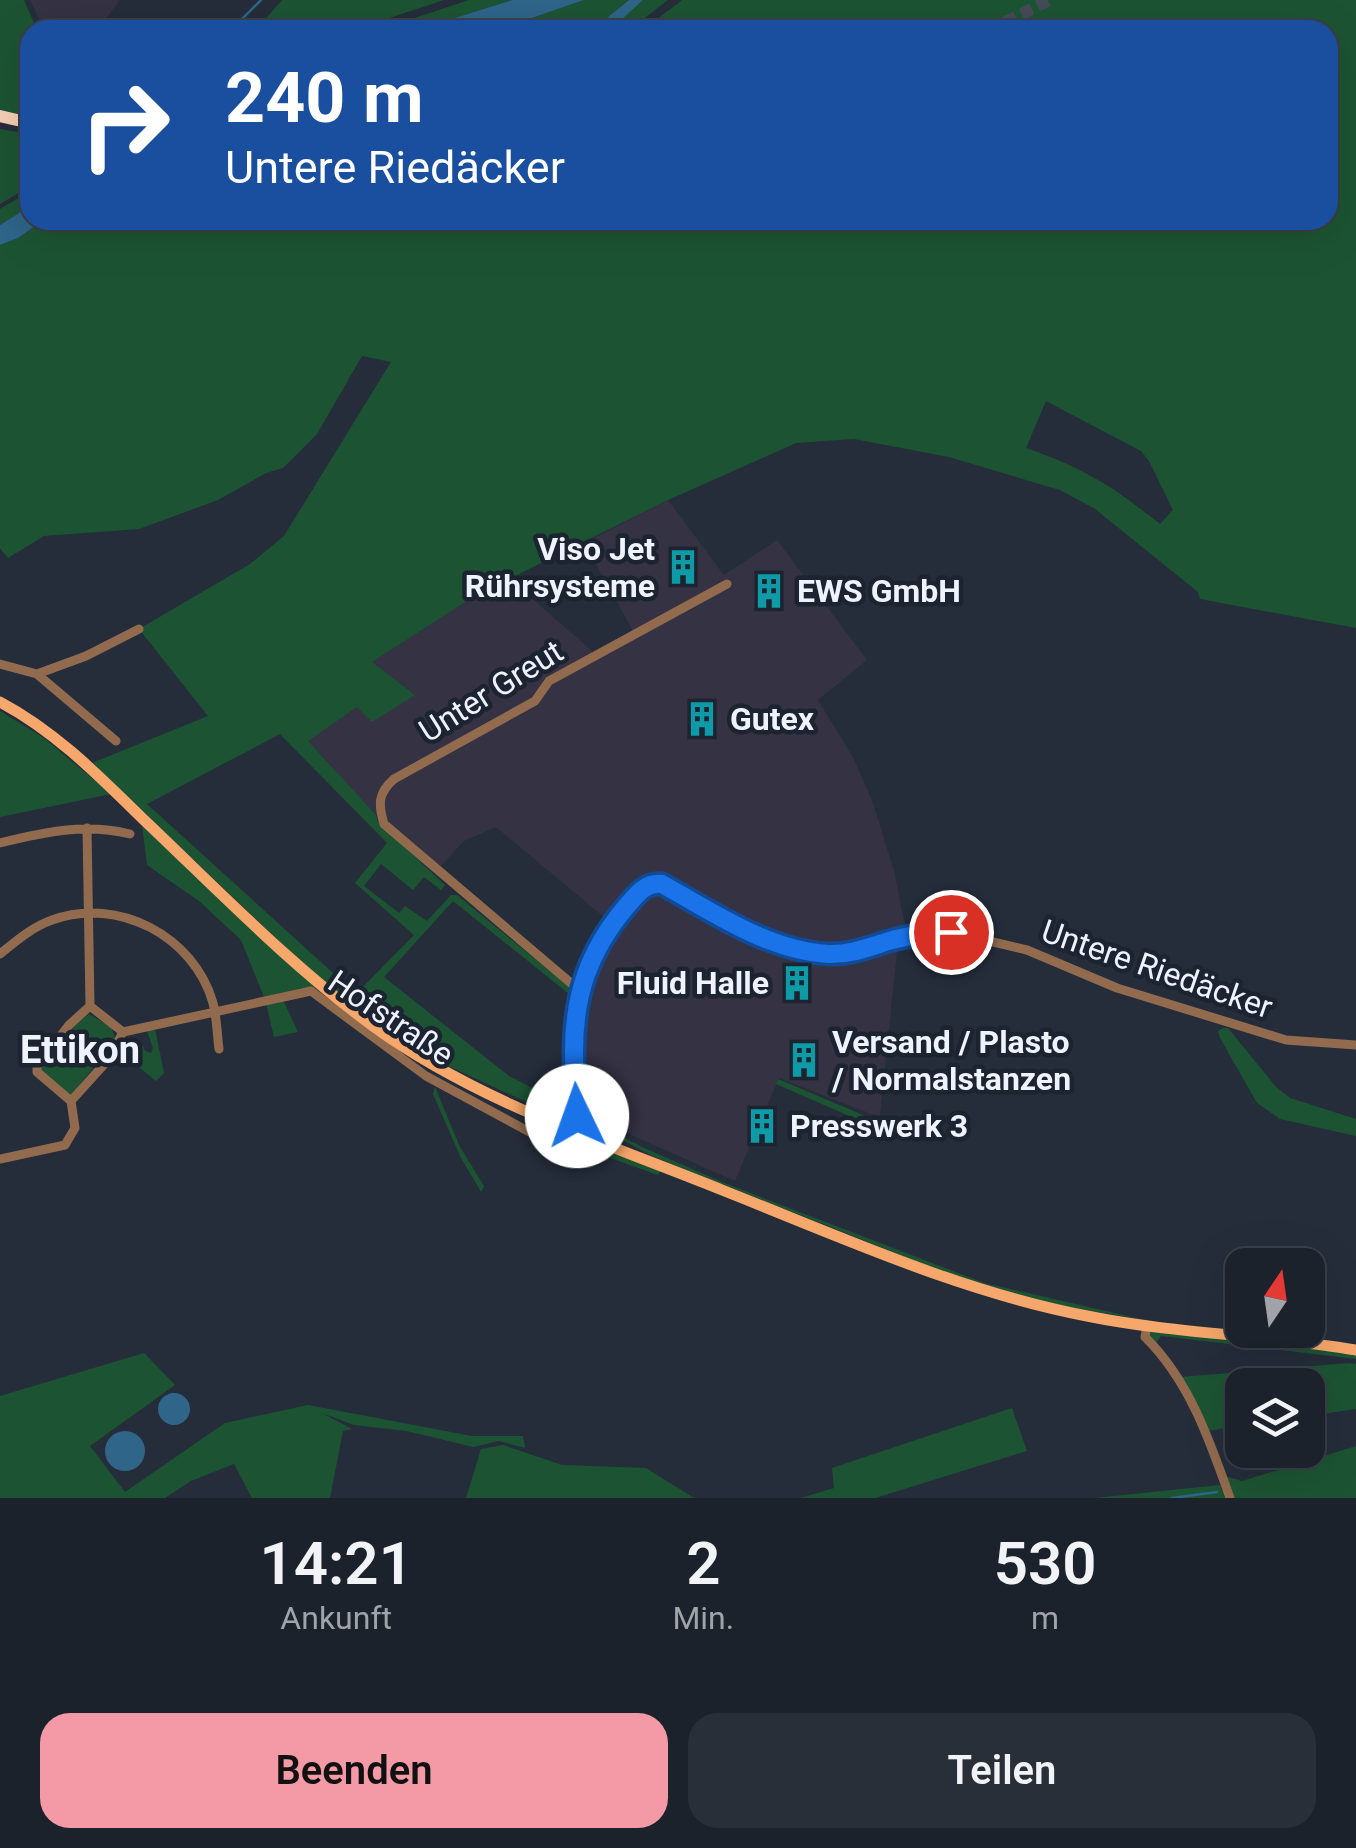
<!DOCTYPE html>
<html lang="de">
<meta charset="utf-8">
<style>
body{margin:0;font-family:Roboto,sans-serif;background:#292f38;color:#f1f3f6;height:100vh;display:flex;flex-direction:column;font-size:38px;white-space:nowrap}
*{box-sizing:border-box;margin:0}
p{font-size:32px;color:#a0a4a9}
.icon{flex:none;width:55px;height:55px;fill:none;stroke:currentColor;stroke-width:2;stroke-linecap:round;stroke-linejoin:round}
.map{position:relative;height:1498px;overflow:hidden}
.details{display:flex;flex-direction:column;background:#1c222c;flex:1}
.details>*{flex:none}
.guide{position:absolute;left:20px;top:20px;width:1318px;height:210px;border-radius:30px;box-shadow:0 10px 40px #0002,0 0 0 2px #3a3f48;background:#1a4fa0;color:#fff;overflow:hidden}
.needle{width:65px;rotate:13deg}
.tools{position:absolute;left:1225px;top:1248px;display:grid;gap:20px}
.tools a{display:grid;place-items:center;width:100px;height:100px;border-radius:20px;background:#1c222c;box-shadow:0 10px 40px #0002,0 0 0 2px #3a3f48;font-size:50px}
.pin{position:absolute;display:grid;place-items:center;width:85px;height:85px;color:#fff;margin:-42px;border:5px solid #fff;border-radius:50%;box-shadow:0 2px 10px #0007}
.me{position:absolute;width:110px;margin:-55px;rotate:357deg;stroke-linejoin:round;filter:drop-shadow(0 0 8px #0008)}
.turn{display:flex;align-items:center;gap:35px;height:210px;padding:0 40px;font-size:45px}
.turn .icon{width:130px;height:130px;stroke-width:2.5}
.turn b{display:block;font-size:70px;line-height:85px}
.eta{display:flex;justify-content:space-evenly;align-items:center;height:170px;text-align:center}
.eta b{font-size:60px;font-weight:600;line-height:70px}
.action{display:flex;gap:20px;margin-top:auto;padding:20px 40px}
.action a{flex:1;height:115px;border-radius:30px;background:#f49aa7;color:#111;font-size:40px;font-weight:600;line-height:115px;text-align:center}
.action a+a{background:#292f38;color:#f1f3f6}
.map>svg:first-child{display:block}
.industrial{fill:#343243}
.green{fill:#1c5433;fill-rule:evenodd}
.water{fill:#2e6589}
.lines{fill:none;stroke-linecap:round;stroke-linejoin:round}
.stream{stroke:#2e6589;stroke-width:2.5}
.highway-tunnel{stroke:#434b58;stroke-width:12;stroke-dasharray:12 6;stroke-linecap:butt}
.minor{stroke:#926b4f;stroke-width:9}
.major{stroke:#f6a76b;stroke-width:11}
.highway{stroke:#f6cfb4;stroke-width:12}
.route-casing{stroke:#114b97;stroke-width:25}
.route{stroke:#1a73e8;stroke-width:18}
.labels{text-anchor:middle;stroke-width:9;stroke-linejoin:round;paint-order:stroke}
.poi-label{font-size:32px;font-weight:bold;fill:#eef3fd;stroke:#1c2331;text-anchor:start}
.street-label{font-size:32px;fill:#eef3fd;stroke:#1c2331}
.quarter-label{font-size:38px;font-weight:bold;fill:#eef3fd;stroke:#1c2331}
</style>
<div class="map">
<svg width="1356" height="1498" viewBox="0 0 1356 1498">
<rect width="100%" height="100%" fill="#252d3b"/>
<!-- industrial -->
<path class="industrial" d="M 30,0 L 120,0 L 97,30 L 44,30 Z
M 668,500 L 724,575 L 777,540 L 867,660 L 818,700 L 853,757 L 873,803 L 894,871 L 905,926 L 898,942 L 879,1124 L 874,1115 L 779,1078 L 735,1181 L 622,1131 L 624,1124 L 605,1112 L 607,1087 L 603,1080 L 565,1073 L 563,1040 L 569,994 L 610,922 L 496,827 L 464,841 L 437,870 L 370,809 L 307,740 L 358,706 L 414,694 L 371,662 L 473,597 L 511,580 L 593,652 L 633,631 L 584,543 Z"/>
<!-- green -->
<path class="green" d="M 0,0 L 24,0 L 37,30 L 30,30 L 30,118 L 0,111 Z
M 282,0 L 444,0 L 353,30 L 256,30 Z
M 469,0 L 512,0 L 416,30 L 378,30 Z
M 584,0 L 629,0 L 592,30 L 497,30 Z
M 643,0 L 668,0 L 629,30 L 607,30 Z
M 682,0 L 1356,0 L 1356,628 L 1200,599 L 1198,592 L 1095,509 L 1060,490 L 949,457 L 854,439 L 796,443 L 668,500 L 473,597 L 372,662 L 415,695 L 372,722 L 357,707 L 308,741 L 376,815 L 378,822 L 445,885 L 441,890 L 424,877 L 413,890 L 381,864 L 364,886 L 399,913 L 405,906 L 427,921 L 451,895 L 457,895 L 573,990 L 569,994 L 453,901 L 384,977 L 509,1076 L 563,1104 L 558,1110 L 548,1112 L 440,1062 L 363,1013 L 300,961 L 92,763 L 208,716 L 139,629 L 250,564 L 284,536 L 391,362 L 362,356 L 317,434 L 283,468 L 266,473 L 218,500 L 139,529 L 44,536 L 8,558 L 0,548 L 0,245 L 18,238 L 44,220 L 1328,220 L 1328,30 L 643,30 ZM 1046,401 L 1141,451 L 1149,461 L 1173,510 L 1160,524 C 1112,486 1084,468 1026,448 ZM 280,734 L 387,843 L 355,883 L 414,935 L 356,994 L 147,804 Z
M 0,129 L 30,134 L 30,186 L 0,204 Z
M 30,191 L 30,206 L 0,225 L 0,209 Z
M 0,711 L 44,738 L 111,794 L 0,817 Z
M 142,825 L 316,986 L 313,989 L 301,988 L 264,997 L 241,940 L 199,901 L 147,865 Z
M 283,1000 L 298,1032 L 274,1037 L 266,1003 Z
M 89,1014 L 111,1027 L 116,1040 L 71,1095 L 40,1073 L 40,1064 L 70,1029 Z
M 1223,1028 L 1228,1028 L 1276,1087 L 1290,1098 L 1356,1119 L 1356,1136 L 1280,1119 L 1257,1103 L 1220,1038 L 1218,1031 Z
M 155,1029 L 164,1073 L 156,1081 L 119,1051 L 122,1047 L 126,1051 L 134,1044 L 143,1046 L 145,1051 L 151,1053 L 153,1048 L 147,1031 Z
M 778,1079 L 870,1118 L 870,1125 L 776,1084 Z
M 435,1087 L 460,1147 L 484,1186 L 481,1192 L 460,1156 L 433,1094 Z
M 594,1103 L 594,1112 L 605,1127 L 642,1147 L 722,1182 L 984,1283 L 1141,1319 L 1053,1305 L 941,1271 L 652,1156 L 602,1129 L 587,1107 Z
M 577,1139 L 660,1171 L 658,1175 L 582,1148 L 570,1147 Z
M 1151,1331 L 1356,1354 L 1356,1359 L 1161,1336 L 1156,1343 L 1149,1338 Z
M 144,1353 L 175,1385 L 90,1446 L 125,1492 L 225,1423 L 308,1405 L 472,1436 L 523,1436 L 525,1448 L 499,1441 L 473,1447 L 407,1431 L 354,1425 L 322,1413 L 352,1429 L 343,1431 L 330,1498 L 252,1498 L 234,1464 L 191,1481 L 165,1498 L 0,1498 L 0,1396 Z
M 1350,1363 L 1356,1364 L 1356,1409 L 1308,1416 L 1308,1385 L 1242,1385 L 1242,1425 L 1209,1431 L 1180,1377 Z
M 1012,1408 L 1027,1451 L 875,1498 L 801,1498 L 834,1488 L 832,1468 Z
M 503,1445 L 562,1465 L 646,1468 L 694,1498 L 466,1498 L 481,1449 Z
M 1356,1446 L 1356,1498 L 1232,1498 L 1225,1476 L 1242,1481 Z
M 1220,1485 L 1225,1498 L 1095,1498 Z"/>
<!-- water -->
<path class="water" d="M 512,0 L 584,0 L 497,30 L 416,30 Z
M 629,0 L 643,0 L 612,28 L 592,30 Z
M 30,206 L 30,220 L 44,220 L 18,238 L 0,245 L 0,225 Z
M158 1409a16 16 0 1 1 32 0a16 16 0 1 1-32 0Z
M105 1451a20 20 0 1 1 40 0a20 20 0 1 1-40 0Z"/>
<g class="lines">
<!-- stream -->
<path class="stream" d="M 231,30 L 261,0
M 1172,1498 L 1217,1492"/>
<!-- highway-tunnel -->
<path class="highway-tunnel" d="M 989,30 L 1050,0"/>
<!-- minor -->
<path class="minor" d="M 0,664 L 37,674 L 86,656 L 139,629
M 37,674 L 116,741
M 87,828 L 90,1006
M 0,843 C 44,832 85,823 130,834
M 0,954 C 16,941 32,927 52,920 C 118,896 194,936 213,1003 C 217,1018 217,1034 219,1049
M 579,990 L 384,824 C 378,804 378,793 394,779 L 535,701 L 549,681 L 727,584
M 90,1006 L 123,1032
M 123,1032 L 311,991 L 426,1076 L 550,1143 L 560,1146 C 566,1130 576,1120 582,1104
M 71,1101 L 37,1072 L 37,1067 L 69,1025 L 90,1006
M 71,1101 L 109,1059 L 123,1032
M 559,1124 L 576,1090
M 615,1146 C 597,1131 581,1113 576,1089 C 573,1078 574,1063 574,1051 C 573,995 589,951 625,908 C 636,896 644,882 662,884 L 727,920 L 791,947 L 828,954 L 864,950 L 893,939 L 926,933 L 951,932 L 1027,950 L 1117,988 L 1286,1040 L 1356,1045
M 0,1159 L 65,1145 L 75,1128 L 71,1101
M 1147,1326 L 1145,1337 C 1189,1380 1210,1441 1230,1498"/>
<!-- major -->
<path class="major" d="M 0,702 C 55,731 99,776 143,819 C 217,889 290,965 373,1026 C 476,1101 605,1143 722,1190 C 841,1237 961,1292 1087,1316 C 1176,1334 1267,1335 1356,1350"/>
<!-- highway -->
<path class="highway" d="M 0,116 L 30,123"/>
</g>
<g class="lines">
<defs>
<path id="route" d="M 577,1116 L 582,1104 C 574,1087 574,1069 574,1051 C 574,995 589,951 625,908 C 636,896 644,882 662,884 C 712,912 769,951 828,954 C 849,955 869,947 889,941 C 909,935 930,933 951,932"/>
</defs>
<!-- route casing -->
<use href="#route" class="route-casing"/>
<!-- route -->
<use href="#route" class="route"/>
</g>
<!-- icons -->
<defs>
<symbol id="building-bare" viewBox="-9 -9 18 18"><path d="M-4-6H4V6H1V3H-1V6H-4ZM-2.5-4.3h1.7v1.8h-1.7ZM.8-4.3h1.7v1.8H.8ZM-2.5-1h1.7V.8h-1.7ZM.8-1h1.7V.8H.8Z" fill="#0f9aa8" stroke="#1c2331" stroke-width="2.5" paint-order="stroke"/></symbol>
</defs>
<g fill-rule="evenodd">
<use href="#building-bare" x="658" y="542" width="50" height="50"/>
<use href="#building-bare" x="744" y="566" width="50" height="50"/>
<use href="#building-bare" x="677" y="694" width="50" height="50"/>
<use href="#building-bare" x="772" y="958" width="50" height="50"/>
<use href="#building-bare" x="779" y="1035" width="50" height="50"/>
<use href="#building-bare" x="737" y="1101" width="50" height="50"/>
</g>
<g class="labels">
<!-- poi labels -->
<g class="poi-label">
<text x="655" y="560" text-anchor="end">Viso Jet<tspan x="655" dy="37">Rührsysteme</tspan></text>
<text x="797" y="602">EWS GmbH</text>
<text x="730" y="730">Gutex</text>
<text x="769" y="994" text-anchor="end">Fluid Halle</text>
<text x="832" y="1053">Versand / Plasto<tspan x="832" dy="37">/ Normalstanzen</tspan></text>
<text x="790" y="1137">Presswerk 3</text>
</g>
<!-- street labels -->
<g class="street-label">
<text transform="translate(491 691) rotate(-32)" y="11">Unter Greut</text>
<text transform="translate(1157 969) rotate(19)" y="11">Untere Riedäcker</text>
<text transform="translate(391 1018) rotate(34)" y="11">Hofstraße</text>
</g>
<!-- quarter labels -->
<g class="quarter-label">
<text x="80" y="1063">Ettikon</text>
</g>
</g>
</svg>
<div class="tools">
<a><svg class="needle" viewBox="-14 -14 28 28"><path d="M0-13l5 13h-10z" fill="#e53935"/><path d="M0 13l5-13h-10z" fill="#a0a4a9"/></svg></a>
<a><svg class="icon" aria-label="layers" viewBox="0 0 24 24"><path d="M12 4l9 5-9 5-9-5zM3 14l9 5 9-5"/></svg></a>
</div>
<div class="pin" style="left:951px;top:932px;background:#d93025"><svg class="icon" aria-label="arrive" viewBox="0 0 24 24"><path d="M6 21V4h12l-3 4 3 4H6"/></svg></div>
<svg class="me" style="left:577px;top:1116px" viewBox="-20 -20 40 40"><circle r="19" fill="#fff"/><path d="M0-13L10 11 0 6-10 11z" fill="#1a73e8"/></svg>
<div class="guide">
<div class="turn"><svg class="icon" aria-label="right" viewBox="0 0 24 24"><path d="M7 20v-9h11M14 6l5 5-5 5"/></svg><div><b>240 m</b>Untere Riedäcker</div></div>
</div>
</div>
<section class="details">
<div class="eta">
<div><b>14:21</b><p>Ankunft</p></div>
<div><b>2</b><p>Min.</p></div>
<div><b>530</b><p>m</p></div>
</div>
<div class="action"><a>Beenden</a><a>Teilen</a></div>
</section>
